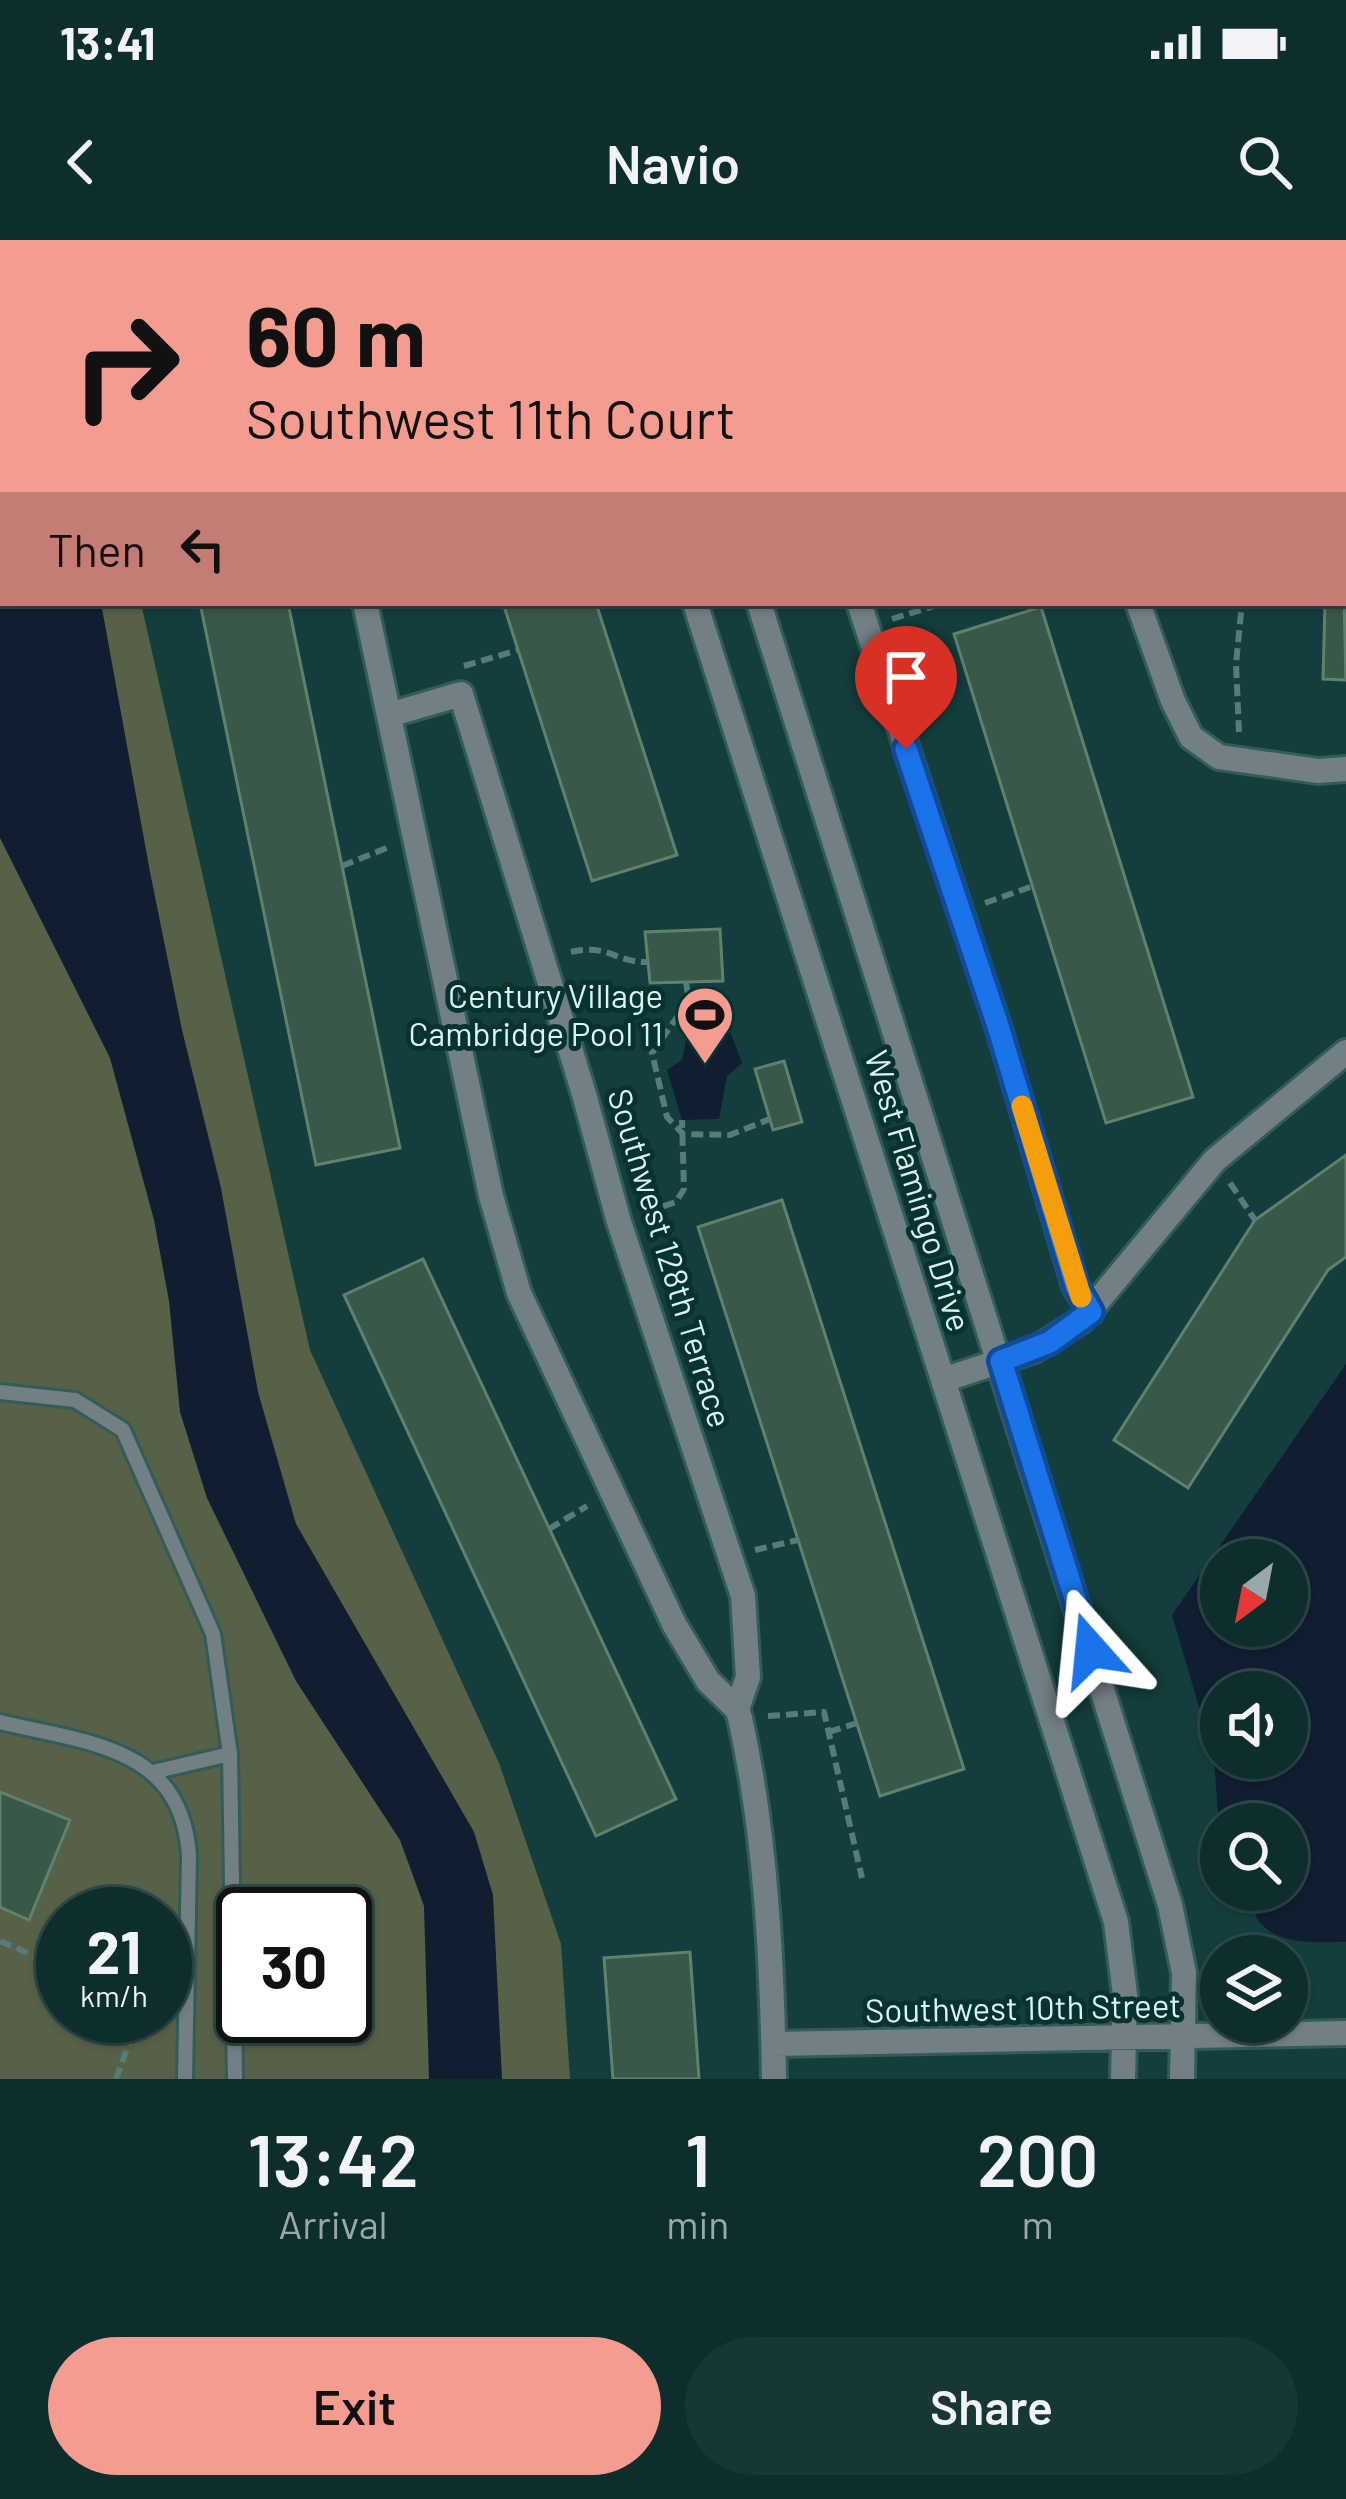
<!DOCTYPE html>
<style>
body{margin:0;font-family:Barlow,sans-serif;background:#173636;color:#f1f3f6;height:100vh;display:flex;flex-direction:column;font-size:45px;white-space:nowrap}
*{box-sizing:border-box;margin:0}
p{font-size:39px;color:#9ba8aa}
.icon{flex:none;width:66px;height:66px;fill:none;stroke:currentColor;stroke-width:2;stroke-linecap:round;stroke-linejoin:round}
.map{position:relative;height:1839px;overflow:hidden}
.drawer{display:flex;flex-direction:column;background:#0e2e2e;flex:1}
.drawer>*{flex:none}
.top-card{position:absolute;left:0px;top:0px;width:1347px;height:366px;box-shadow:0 3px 9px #0004,0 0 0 3px #2e4a4a;background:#f59c91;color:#111;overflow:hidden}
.needle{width:78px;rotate:212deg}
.buttons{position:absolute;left:1200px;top:1299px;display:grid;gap:24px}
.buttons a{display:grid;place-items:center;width:108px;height:108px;border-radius:50%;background:#0e2e2e;box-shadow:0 3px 9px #0004,0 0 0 3px #2e4a4a;font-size:60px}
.speed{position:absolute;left:36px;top:1647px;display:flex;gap:24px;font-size:60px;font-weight:700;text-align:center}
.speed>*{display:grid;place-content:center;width:156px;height:156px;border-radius:50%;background:#0e2e2e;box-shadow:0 3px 9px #0004,0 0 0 3px #2e4a4a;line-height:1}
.speed small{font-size:30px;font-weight:400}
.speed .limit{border:6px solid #111;border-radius:18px;background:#fff;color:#111}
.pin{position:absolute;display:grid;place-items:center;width:102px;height:102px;color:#fff;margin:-123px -51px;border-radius:50% 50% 50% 0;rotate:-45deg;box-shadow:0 0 12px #0007}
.pin .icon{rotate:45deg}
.me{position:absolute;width:132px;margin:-66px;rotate:342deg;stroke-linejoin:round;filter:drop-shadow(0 0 9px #0008)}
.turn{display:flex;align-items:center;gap:42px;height:252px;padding:0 48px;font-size:54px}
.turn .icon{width:156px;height:156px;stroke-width:2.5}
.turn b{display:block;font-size:84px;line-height:102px}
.then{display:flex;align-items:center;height:114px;padding:0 48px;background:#0003;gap:24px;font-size:45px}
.eta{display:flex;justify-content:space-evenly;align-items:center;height:204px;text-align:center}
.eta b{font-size:72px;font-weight:600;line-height:84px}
.button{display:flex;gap:24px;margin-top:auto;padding:24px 48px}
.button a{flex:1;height:138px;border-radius:72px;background:#f59c91;color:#111;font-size:48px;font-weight:600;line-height:138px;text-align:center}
.button a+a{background:#173636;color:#f1f3f6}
.status{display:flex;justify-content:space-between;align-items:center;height:84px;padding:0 60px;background:#0e2e2e;direction:ltr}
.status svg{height:33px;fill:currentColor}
header{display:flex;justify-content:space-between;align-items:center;height:156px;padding:0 48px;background:#0e2e2e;font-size:54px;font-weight:600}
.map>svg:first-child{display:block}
.green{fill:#576148;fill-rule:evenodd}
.water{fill:#111d30;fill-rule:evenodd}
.building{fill:#395847;stroke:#60816e;stroke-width:3}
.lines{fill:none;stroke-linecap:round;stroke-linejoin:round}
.lane-casing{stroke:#335b5a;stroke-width:20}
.street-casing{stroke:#335b5a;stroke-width:30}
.path{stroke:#577b7a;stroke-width:6;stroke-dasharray:12 6;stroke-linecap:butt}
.lane{stroke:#727f85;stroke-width:14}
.street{stroke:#727f85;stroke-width:24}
.route-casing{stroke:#114b97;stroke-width:30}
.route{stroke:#1a73e8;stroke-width:21}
.slow{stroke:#f59e0b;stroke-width:21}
.labels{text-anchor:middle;stroke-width:10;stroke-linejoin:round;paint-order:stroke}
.poi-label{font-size:33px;fill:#ddf3f2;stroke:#063332;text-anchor:end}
.street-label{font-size:33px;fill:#ddf3f2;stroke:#063332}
</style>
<div class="status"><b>13:41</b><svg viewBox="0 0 49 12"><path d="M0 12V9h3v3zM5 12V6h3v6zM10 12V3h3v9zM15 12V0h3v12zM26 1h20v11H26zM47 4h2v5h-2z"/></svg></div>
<header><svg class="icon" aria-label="back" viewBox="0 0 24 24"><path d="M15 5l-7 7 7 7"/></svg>Navio<svg class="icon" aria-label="search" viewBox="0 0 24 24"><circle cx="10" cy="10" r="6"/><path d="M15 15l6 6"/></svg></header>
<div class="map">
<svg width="1346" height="1839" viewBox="0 0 1346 1839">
<rect width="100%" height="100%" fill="#133e3d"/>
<!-- green -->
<path class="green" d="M 0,0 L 64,3 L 3,3 L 3,363 L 141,363 L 310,1110 L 499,1523 L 561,1704 L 570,1839 L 0,1839 ZM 63,1674 L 165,1674 L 165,1776 L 63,1776 ZM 243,1674 L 345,1674 L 345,1776 L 243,1776 Z"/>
<!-- water -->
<path class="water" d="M 0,206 L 3,363 L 101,363 L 150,632 L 182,790 L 221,948 L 258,1152 L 296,1284 L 474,1592 L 493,1655 L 502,1839 L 429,1839 L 424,1666 L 400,1600 L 296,1441 L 207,1258 L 180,1172 L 169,1061 L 154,980 L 110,818 L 0,598 Z
M 691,775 L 724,775 L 742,823 L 727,836 L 719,879 L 682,880 L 667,830 L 682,820 Z
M 1346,1124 L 1346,1702 C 1319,1702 1276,1706 1258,1680 C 1253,1673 1252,1658 1250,1650 L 1287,1650 L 1287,1584 L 1222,1584 L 1218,1575 L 1214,1518 L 1172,1375 ZM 1287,1320 L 1287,1386 L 1221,1386 L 1221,1320 ZM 1287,1452 L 1287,1518 L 1221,1518 L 1221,1452 Z"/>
<!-- building -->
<path class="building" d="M 123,0 L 211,0 L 211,3 L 124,3 Z
M 826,0 L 927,0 L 927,3 L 827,3 Z
M 1101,0 L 1191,0 L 1100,3 Z
M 1344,355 L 1346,440 L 1323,439 L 1325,363 L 1344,363 Z
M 200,363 L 288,363 L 400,908 L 316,925 Z
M 503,363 L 596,363 L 677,615 L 592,641 Z
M 1041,367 L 1193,857 L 1106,883 L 954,394 Z
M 720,689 L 723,741 L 650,743 L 645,692 Z
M 784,821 L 802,882 L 773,890 L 755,829 Z
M 1346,915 L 1346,1017 L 1328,1030 L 1188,1248 L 1114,1200 L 1255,980 Z
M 782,960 L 964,1529 L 880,1556 L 698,987 Z
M 423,1019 L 676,1559 L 596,1596 L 344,1055 Z
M 0,1552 L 70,1580 L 29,1680 L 0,1667 Z
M 690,1712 L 699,1839 L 613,1839 L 604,1718 Z"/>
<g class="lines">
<defs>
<path id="lane" d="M 0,1152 L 75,1160 L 123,1190 L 213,1394 L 230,1514
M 0,1482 C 87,1503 182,1506 189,1616 L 185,1839
M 153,1532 L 230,1514 L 235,1839"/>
<path id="street" d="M 287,0 L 288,3
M 579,0 L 580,3
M 645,0 L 646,3
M 744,0 L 745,3
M 1026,3 L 1026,0
M 365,363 L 491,956 L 519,1053 L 674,1384 L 708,1441 L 737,1469 L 740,1478 C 766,1595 772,1719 774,1839
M 695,363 L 1116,1682 L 1125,1755 L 1123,1839
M 759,363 L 1170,1665 L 1184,1733 L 1182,1839
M 859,363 L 998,786 L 1075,1046 L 1091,1072
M 1138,363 L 1173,461 L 1191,497 L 1219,517 L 1318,531 L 1346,529
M 389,475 L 461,454 L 584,854 L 619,982 L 743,1356 L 748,1437 L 737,1469
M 943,1140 L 1034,1110 L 1082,1080 L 1215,920 L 1346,812
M 774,1804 L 1346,1793"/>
</defs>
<!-- lane casing -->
<use href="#lane" class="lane-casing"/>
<!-- street casing -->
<use href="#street" class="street-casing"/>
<!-- path -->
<path class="path" d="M 892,379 L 944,363
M 464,426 L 518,410
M 1239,492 L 1236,424 L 1242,363
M 342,626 L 389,607
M 985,663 L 1033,646
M 571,712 C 609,703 615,723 648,722
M 686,742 L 691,775
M 689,760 L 652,813 L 667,877 L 683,894 L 730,895 L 770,879
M 1230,943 L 1255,980
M 646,972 L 676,962 L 684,949 L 682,880
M 549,1289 L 587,1266
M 755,1310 L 798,1300
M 768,1476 L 824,1472 L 862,1638
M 829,1492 L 857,1483
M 0,1701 L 63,1728
M 116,1839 L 139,1776"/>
<!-- lane -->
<use href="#lane" class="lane"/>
<!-- street -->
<use href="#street" class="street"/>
</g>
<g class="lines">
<defs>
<path id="route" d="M 906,509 L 998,786 L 1076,1046 L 1091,1072 L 1050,1102 L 1001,1121 L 1091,1410"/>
</defs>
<!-- route casing -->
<use href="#route" class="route-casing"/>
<!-- route -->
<use href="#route" class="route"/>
<!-- slow -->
<path class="slow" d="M 1022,866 L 1081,1057"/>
</g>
<!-- icons -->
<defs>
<symbol id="stadium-pin" viewBox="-11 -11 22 30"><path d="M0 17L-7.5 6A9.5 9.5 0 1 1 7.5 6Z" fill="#f59c91" stroke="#063332"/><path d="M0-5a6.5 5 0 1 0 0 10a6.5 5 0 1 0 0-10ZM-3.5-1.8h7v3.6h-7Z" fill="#111"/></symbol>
</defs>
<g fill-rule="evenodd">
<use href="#stadium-pin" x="672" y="742" width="66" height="90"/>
</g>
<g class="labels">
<!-- poi labels -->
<g class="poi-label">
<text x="663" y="768">Century Village<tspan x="663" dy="38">Cambridge Pool 11</tspan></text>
</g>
<!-- street labels -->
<g class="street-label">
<text transform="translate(918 951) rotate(73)" y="12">West Flamingo Drive</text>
<text transform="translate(670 1018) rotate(73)" y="12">Southwest 128th Terrace</text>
<text transform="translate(1023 1768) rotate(-1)" y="12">Southwest 10th Street</text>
</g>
</g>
</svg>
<div class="buttons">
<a><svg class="needle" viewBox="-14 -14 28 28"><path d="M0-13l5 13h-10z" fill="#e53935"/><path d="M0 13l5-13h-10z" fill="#9ba8aa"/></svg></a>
<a><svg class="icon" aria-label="sound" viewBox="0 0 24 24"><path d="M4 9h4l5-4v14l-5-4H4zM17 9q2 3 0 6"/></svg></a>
<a><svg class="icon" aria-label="search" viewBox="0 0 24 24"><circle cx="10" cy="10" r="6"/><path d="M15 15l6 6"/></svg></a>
<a><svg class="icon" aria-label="layers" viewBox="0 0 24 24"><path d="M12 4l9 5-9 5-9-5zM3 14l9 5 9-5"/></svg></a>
</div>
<div class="speed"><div>21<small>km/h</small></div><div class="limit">30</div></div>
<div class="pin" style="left:906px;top:509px;background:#d93025"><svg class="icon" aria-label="arrive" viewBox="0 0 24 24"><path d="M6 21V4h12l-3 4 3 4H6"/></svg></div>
<svg class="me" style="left:1091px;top:1410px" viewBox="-20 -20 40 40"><path d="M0-17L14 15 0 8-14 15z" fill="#1a73e8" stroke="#fff" stroke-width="4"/></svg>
<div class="top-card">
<div class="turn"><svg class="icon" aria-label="right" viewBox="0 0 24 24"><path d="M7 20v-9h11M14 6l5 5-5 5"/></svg><div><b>60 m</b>Southwest 11th Court</div></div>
<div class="then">Then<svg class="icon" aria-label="left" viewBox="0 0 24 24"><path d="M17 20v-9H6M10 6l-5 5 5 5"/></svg></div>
</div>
</div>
<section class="drawer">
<div class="eta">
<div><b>13:42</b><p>Arrival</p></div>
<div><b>1</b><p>min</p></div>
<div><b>200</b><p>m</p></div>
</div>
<div class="button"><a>Exit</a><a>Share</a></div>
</section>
